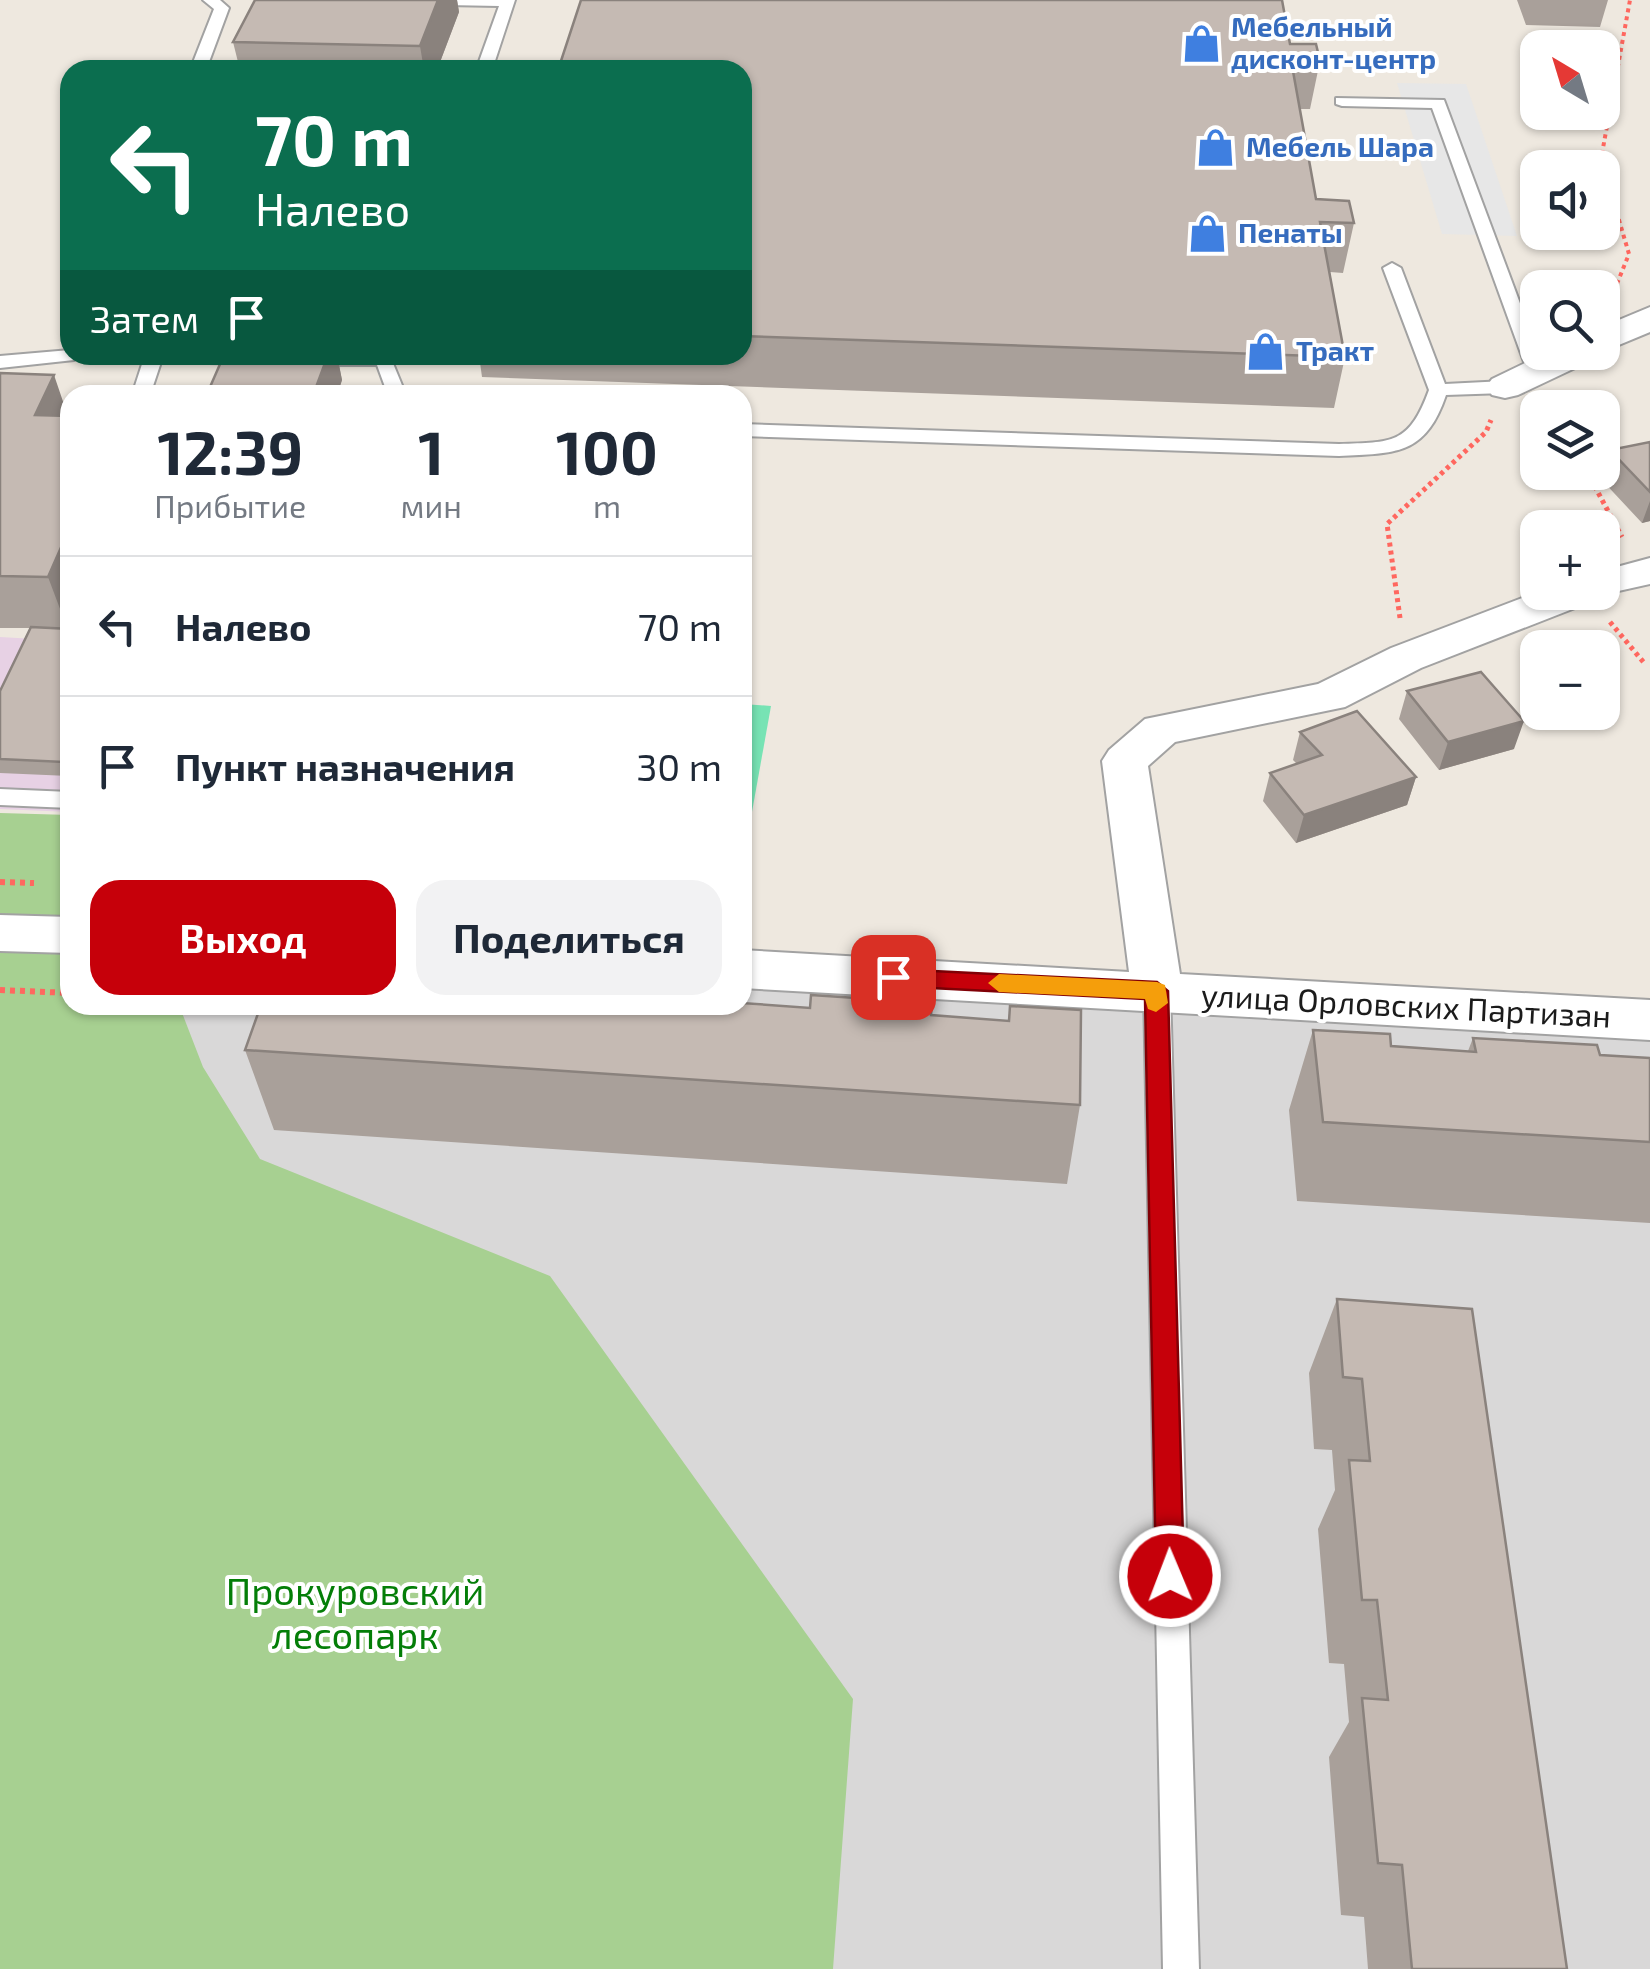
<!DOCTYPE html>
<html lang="ru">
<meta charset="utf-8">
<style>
body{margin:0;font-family:"Exo 2",sans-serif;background:#f2f2f3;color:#1f2937;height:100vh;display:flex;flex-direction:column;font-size:38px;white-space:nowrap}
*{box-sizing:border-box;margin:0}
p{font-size:32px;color:#747a83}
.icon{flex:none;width:55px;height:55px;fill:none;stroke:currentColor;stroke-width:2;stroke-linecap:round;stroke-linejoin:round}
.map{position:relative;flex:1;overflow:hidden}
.panel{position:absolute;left:60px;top:385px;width:692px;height:630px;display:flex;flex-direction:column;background:#fff;border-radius:30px;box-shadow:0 2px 8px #0004}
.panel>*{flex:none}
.hud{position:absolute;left:60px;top:60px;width:692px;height:305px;border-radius:30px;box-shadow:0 2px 8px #0004;background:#0b6e4f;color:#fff;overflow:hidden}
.needle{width:65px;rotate:322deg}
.controls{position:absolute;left:1520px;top:30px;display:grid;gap:20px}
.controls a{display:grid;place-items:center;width:100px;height:100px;border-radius:20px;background:#fff;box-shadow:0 2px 8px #0004;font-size:50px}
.pin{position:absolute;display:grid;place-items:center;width:85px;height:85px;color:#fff;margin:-42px;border-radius:20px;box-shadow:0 5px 15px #0006}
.me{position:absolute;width:110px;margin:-55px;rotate:359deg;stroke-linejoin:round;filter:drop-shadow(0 0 8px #0008)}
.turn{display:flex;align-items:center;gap:35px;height:210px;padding:0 30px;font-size:45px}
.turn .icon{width:130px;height:130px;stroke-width:2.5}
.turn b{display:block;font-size:70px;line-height:85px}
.then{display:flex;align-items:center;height:95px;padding:0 30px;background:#0003;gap:20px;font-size:38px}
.eta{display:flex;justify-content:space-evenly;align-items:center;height:170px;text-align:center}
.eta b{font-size:60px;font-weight:700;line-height:70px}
.button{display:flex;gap:20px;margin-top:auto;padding:20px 30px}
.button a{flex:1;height:115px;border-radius:30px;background:#c6000a;color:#fff;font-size:40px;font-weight:700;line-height:115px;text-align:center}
.button a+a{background:#f2f2f3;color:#1f2937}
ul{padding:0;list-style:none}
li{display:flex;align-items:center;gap:30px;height:140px;padding:0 30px;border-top:2px solid #e0e1e3}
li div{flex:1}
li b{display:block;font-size:38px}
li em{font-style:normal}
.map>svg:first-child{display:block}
.residential{fill:#d9d8d8}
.industrial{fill:#e7d1e4}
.forest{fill:#a7d091}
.pitch{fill:#77e3b4}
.parking{fill:#e7e7e7}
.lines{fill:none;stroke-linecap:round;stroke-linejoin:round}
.lane-casing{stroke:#a2a2a2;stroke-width:4}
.street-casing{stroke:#a2a2a2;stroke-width:4}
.path-far2{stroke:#ff675f;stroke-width:4;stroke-dasharray:4 4;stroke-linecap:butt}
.path-far1{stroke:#ff675f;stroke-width:5;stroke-dasharray:4 4;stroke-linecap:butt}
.path{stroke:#ff675f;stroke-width:6;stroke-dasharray:5 5;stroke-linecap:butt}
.lane{fill:#fff;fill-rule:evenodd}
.street{fill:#fff;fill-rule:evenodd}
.wall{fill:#a9a09a}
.shaded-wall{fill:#8a827d}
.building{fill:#c5bab3;stroke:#8a827d;stroke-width:2.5}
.route{fill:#c6000a;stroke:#810006;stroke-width:2.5}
.slow{fill:#f59e0b}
.labels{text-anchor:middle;stroke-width:8;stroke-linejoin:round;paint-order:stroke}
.far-shop-label{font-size:28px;font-weight:bold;fill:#366cbe;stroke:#fff;text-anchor:start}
.street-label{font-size:32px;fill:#1b1b1b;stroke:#fff}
.near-park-label{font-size:38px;fill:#047e08;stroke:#fff}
</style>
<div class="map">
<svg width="1650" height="1969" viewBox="0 0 1650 1969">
<rect width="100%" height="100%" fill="#eee8df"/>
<!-- residential -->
<path class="residential" d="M 743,978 L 1650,1039 L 1650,1969 L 736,1969 L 53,1181 L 130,1005 L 742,1005 Z"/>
<!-- industrial -->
<path class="industrial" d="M 0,637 L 70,641 L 70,812 L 0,809 Z"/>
<!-- forest -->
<path class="forest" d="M 0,813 L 70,815 L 70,1005 L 179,1005 L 203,1067 L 260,1159 L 550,1276 L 853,1699 L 833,1969 L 0,1969 Z"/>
<!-- pitch -->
<path class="pitch" d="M 743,704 L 771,706 L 743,862 L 742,704 Z"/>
<!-- parking -->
<path class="parking" d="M 1397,83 L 1466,84 L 1517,236 L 1442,234 Z"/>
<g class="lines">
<defs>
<path id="lane" d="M 203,0 L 220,0 L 229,8 L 206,70 L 190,70 L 214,9 Z
M 386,0 L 515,0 L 492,70 L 476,70 L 499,6 L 393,4 Z
M 1336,98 L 1444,100 L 1546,373 L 1544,377 L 1537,379 L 1528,373 L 1432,108 L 1342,106 L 1336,104 Z
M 1392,263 L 1401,268 L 1445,384 L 1505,381 L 1514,387 L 1505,393 L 1446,395 C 1425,456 1396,453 1339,456 L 742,436 L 742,424 L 1339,444 C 1392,442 1409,445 1429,390 L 1383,268 Z
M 70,350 L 70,355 L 83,355 L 74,360 L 0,368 L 0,356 Z
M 92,355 L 263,355 L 265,358 L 256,364 L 161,362 L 150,395 L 132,395 L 143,361 L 101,360 Z
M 300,355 L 390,356 L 406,395 L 388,395 L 377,365 L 306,365 L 297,359 Z
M 0,789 L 70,792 L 70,808 L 0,805 Z
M 1157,981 L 1166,984 L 1170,991 L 1199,1969 L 1163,1969 L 1144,991 L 1148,984 Z"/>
<path id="street" d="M 1650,307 L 1650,332 L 1602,352 L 1602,327 Z
M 1548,352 L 1597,352 L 1592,360 L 1518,395 L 1505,398 L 1492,395 L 1486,387 L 1492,379 Z
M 1650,558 L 1650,584 L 1596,596 L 1593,601 L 1421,668 L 1345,707 L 1175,742 L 1148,766 L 1180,974 L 1650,1000 L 1650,1040 L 742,988 L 742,950 L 1129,972 L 1102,761 L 1109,750 L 1145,719 L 1318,684 L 1391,648 L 1538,592 L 1602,592 L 1602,571 Z
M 0,915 L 70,917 L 70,953 L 0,951 Z"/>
</defs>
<!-- lane casing -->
<use href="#lane" class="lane-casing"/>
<!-- street casing -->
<use href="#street" class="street-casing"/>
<!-- path-far2 -->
<path class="path-far2" d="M 1614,291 L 1629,254 L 1601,159 L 1630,0"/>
<!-- path-far1 -->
<path class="path-far1" d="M 1587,472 L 1622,537
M 1400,618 L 1387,524 L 1486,432 L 1491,420
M 1610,622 L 1645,664"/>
<!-- path -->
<path class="path" d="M 0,882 L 34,883
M 0,990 L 70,993"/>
<!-- lane -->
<use href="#lane" class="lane"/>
<!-- street -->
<use href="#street" class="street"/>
</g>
<!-- wall -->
<path class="wall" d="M 255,0 L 457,0 L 459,12 L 437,70 L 240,70 L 233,42 Z
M 1517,0 L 1608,0 L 1600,27 L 1526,25 Z
M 1290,44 L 1320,61 L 1310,109 L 1300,109 L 1316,199 L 1354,223 L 1343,273 L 1330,272 L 1345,357 L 1334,408 L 482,377 L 479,355 L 742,355 L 742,70 Z
M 224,355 L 337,355 L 342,380 L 337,395 L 213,395 L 210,387 Z
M 0,373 L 68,629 L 69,776 L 0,773 L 0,691 L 30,628 L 0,628 Z
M 1650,442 L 1650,521 L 1642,523 L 1600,478 L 1610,450 Z
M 1407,691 L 1514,749 L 1439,770 L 1399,719 Z
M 1300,732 L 1416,777 L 1407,805 L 1296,843 L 1263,801 L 1270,773 L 1297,764 L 1293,760 Z
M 931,1015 L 1080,1105 L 1067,1184 L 274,1130 L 245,1050 Z
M 1313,1030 L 1391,1046 L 1468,1051 L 1473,1038 L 1600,1055 L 1650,1058 L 1650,1223 L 1297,1201 L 1289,1110 Z
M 1337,1299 L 1567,1969 L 1368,1969 L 1364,1917 L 1341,1915 L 1329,1757 L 1349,1722 L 1344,1664 L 1329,1663 L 1318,1529 L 1335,1490 L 1332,1450 L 1314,1449 L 1309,1373 Z"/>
<!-- shaded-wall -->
<path class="shaded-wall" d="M 438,0 L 457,0 L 459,12 L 437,70 L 424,70 L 420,46 Z
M 328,355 L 337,355 L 342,380 L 337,395 L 316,395 L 315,390 Z
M 54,375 L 70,422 L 35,415 Z
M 1650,501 L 1650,521 L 1642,523 Z
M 70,527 L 70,624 L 68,630 L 48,577 Z
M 1524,721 L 1514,749 L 1439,770 L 1448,742 Z
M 70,747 L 70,774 L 69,776 L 64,762 Z
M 1416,777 L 1407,805 L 1296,843 L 1304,815 Z"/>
<!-- building -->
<path class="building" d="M 255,0 L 438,0 L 420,46 L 233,42 Z
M 581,0 L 1282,0 L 1290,44 L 1316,44 L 1320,61 L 1291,60 L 1316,199 L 1349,201 L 1354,223 L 1320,222 L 1345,357 L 742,336 L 742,70 L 558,70 Z
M 224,355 L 328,355 L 315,390 L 210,387 Z
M 0,373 L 54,375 L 35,415 L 70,416 L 70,527 L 48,577 L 0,576 Z
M 1650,442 L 1650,492 L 1610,450 Z
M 31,627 L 70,629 L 70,747 L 64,762 L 0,759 L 0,691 Z
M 1481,672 L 1524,721 L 1448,742 L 1407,691 Z
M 1357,711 L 1416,777 L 1304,815 L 1270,773 L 1322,755 L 1300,732 Z
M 811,995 L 932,1003 L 931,1015 L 1009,1021 L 1010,1006 L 1081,1010 L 1080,1105 L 245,1050 L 261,1005 L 742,1005 L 742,1003 L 810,1008 Z
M 1313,1030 L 1390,1034 L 1391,1046 L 1476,1052 L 1473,1038 L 1597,1045 L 1600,1055 L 1650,1058 L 1650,1142 L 1323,1122 Z
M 1337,1299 L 1472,1309 L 1567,1969 L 1412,1969 L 1402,1865 L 1378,1863 L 1362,1698 L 1388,1700 L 1377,1600 L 1362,1600 L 1349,1460 L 1370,1461 L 1362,1379 L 1343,1377 Z"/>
<!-- route -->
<path class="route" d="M 893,969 L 1157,982 L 1168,991 L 1184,1576 L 1180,1586 L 1170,1590 L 1160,1586 L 1156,1576 L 1145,999 L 893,986 L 882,977 Z"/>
<!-- slow -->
<path class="slow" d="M 999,974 L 1157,982 L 1165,985 L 1168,1003 L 1156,1012 L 1148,1009 L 1145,999 L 999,992 L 988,983 Z"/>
<!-- icons -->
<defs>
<symbol id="shop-bare" viewBox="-9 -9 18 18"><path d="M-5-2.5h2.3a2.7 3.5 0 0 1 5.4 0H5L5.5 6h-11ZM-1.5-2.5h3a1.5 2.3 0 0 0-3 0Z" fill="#3f7fe0" stroke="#fff" stroke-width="2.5" paint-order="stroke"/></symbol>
</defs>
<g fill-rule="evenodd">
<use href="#shop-bare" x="1174" y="16" width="55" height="55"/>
<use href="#shop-bare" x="1188" y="120" width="55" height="55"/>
<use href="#shop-bare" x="1180" y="206" width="55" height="55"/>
<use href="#shop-bare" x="1238" y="324" width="55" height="55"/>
</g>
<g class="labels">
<!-- far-shop labels -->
<g class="far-shop-label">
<text x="1231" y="37">Мебельный<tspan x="1231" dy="32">дисконт-центр</tspan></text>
<text x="1246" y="157">Мебель Шара</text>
<text x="1238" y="243">Пенаты</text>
<text x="1296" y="361">Тракт</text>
</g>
<!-- street labels -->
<g class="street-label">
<text transform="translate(1406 1006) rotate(3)" y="11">улица Орловских Партизан</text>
</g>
<!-- near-park labels -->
<g class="near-park-label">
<text x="355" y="1605">Прокуровский<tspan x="355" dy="44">лесопарк</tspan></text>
</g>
</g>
</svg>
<div class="controls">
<a><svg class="needle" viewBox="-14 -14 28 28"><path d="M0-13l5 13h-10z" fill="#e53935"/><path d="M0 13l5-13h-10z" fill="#747a83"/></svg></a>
<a><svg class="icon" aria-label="sound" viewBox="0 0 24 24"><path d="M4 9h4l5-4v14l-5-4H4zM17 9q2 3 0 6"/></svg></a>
<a><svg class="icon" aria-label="search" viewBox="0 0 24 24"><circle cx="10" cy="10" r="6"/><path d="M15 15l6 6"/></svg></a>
<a><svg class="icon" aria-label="layers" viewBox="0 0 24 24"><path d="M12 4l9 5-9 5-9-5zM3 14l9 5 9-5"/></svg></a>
<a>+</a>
<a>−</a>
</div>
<div class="pin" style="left:893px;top:977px;background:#d93025"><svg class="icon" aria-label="arrive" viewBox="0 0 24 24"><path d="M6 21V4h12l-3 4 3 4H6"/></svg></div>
<svg class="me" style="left:1170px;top:1576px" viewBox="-20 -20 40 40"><circle r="17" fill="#c6000a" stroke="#fff" stroke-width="3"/><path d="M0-11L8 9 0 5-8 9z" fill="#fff"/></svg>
<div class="hud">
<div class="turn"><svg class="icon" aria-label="left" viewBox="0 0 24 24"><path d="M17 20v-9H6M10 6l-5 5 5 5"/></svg><div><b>70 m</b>Налево</div></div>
<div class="then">Затем<svg class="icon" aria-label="arrive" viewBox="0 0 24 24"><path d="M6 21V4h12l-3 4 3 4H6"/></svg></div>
</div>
<section class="panel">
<div class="eta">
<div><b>12:39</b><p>Прибытие</p></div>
<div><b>1</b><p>мин</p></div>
<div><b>100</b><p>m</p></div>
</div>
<ul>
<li><svg class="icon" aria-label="left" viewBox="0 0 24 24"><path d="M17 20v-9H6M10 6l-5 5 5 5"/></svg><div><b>Налево</b></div><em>70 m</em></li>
<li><svg class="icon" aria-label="arrive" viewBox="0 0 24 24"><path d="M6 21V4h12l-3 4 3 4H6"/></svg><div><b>Пункт назначения</b></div><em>30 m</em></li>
</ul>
<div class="button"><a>Выход</a><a>Поделиться</a></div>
</section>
</div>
